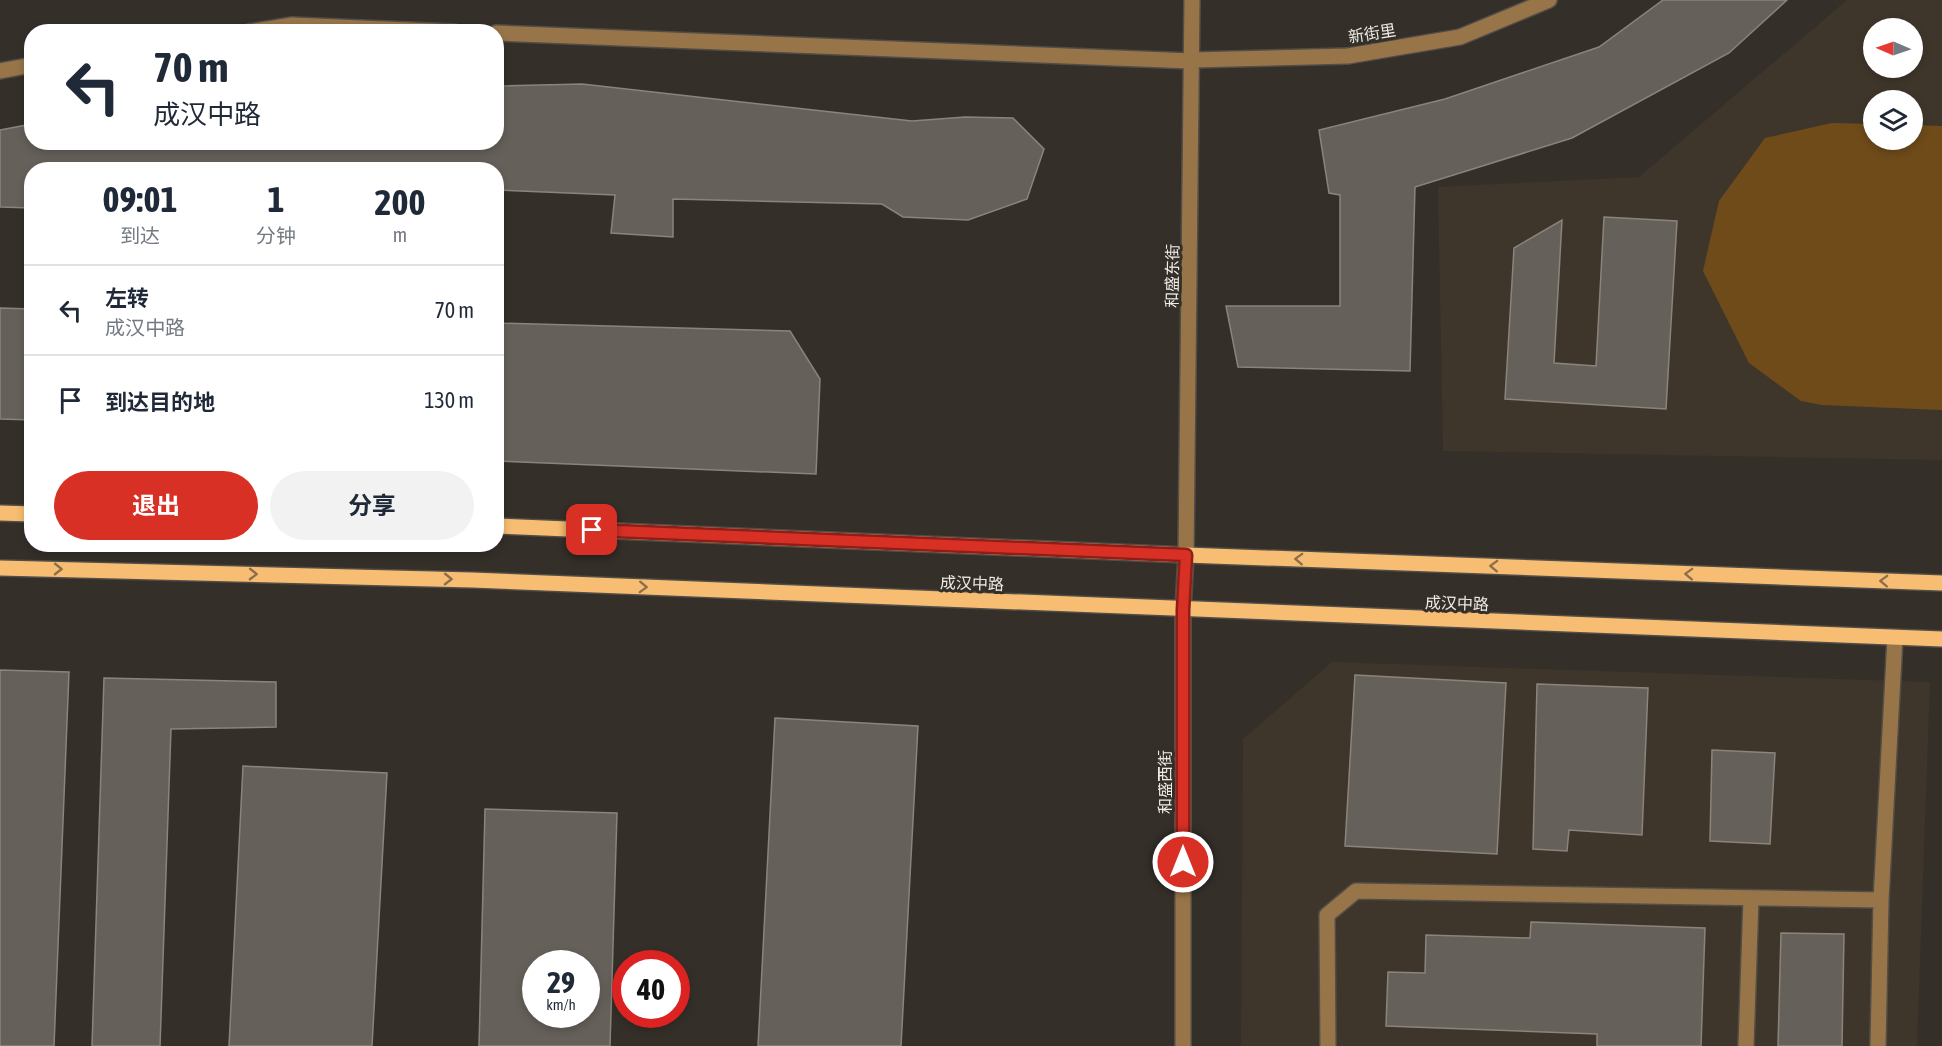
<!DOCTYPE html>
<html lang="zh">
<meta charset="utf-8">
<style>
body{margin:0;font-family:"Asap Condensed","Noto Sans SC",sans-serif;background:#f2f2f3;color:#1f2937;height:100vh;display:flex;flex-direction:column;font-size:22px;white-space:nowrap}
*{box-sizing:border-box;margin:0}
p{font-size:20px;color:#747a83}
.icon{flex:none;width:33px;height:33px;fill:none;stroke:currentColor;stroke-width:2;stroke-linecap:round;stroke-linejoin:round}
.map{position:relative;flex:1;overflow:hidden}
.panel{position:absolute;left:24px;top:162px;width:480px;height:390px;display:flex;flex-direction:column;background:#fff;border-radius:24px;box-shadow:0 3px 9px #0003}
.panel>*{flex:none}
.banner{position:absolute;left:24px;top:24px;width:480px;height:126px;border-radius:24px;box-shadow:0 3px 9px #0003;background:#fff;color:#1f2937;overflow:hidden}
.needle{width:39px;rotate:272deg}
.buttons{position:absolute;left:1863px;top:18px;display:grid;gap:12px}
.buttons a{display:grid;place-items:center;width:60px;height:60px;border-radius:50%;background:#fff;box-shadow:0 3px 9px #0003;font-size:30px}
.speed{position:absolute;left:522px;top:950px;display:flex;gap:12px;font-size:30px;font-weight:700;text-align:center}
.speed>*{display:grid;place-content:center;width:78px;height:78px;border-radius:50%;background:#fff;box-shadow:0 3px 9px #0003;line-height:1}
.speed small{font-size:15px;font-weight:400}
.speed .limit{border:9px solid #d22;background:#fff;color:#111}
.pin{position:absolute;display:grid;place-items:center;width:51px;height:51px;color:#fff;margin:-26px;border-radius:12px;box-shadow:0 3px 9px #0006}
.me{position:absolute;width:66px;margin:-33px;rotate:0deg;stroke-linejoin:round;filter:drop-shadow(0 0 4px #0008)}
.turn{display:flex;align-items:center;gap:21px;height:126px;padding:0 30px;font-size:27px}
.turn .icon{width:78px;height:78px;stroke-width:2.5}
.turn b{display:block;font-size:42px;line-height:51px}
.eta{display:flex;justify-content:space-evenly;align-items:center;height:102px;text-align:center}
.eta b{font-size:36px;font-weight:700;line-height:42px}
.primary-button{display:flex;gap:12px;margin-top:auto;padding:12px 30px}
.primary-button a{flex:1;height:69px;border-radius:36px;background:#d93025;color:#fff;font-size:24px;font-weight:700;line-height:69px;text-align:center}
.primary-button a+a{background:#f2f2f3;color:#1f2937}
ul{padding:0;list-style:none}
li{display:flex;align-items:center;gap:18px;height:90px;padding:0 30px;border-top:2px solid #e0e1e3}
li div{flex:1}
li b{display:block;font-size:22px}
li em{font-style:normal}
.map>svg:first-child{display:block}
.built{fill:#3f362b;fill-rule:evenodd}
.green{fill:#6f4b1a}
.building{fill:#66605a;stroke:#8a847d;stroke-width:1.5;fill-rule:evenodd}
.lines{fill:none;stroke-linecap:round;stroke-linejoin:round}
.minor-casing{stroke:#524d47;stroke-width:18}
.major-casing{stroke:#524d47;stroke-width:18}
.minor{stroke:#987549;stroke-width:15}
.major{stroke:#f7bd73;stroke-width:15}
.oneway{stroke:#8c6f4a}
.route-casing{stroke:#8d1f18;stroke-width:15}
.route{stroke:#d93025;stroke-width:10}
.labels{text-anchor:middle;stroke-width:6;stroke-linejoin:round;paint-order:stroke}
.street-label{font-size:16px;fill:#eeebe7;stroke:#342f29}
</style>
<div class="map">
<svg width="1942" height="1046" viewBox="0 0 1942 1046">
<rect width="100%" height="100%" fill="#342f29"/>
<!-- built -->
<path class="built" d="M 1847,0 L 1942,0 L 1942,460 L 1443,451 L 1438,187 L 1639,177 ZM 1874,28 L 1912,28 L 1912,68 L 1874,68 ZM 1874,100 L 1912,100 L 1912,140 L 1874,140 Z
M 1332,662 L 1930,682 L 1917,1046 L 1241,1046 L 1243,739 Z"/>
<!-- green -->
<path class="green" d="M 1832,123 L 1873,124 L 1874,140 L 1912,140 L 1913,125 L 1942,126 L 1942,410 L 1822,405 L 1801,401 L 1749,363 L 1703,271 L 1719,201 L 1765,138 Z"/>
<!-- building -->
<path class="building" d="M 1663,0 L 1787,0 L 1729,53 L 1572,138 L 1415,187 L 1410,371 L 1238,367 L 1226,306 L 1340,306 L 1340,195 L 1329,193 L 1319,130 L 1445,99 L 1599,47 Z
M 582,84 L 912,121 L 965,117 L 1013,118 L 1044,149 L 1027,199 L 968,220 L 903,217 L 882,204 L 673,199 L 673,237 L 611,233 L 615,195 L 496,190 L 496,170 L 32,170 L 32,208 L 0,207 L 0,130 L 32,124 L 32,142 L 496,142 L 496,86 Z
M 1604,217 L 1677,221 L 1666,409 L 1505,399 L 1514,248 L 1562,220 L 1554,363 L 1596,366 Z
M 0,308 L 32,309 L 32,420 L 0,419 Z
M 496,323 L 790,331 L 820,379 L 816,474 L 496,461 Z
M 0,670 L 69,672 L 54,1046 L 0,1046 Z
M 1355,675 L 1506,683 L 1497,854 L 1345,846 Z
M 104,678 L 276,682 L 276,727 L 171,729 L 160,1046 L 92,1046 Z
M 1537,684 L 1648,688 L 1642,835 L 1569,830 L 1567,851 L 1533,849 Z
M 775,718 L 918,726 L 901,1046 L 758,1046 Z
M 1712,750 L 1775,753 L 1770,844 L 1710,841 Z
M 243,766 L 387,773 L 372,1046 L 229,1046 Z
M 485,809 L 617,813 L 610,1046 L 479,1046 ZM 536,963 L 586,963 L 586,1014 L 536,1014 Z
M 1531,922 L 1705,928 L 1701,1046 L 1597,1046 L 1597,1034 L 1386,1026 L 1388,972 L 1425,973 L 1426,935 L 1530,938 Z
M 1781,933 L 1844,934 L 1842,1046 L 1778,1046 Z"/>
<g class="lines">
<defs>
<path id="minor" d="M 249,32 L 292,25 L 454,32
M 496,33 L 1191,61
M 1192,60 L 1348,56 L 1460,37 L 1549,0
M 0,71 L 32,65
M 1183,1046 L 1183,610 L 1186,555 L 1192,0
M 1328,1046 L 1327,915 L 1356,891 L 1881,900 L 1895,638
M 1746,1046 L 1751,898
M 1878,1046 L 1881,900"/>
<path id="major" d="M 0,513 L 32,514
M 496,526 L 1186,555 L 1942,583
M 0,568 L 472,580 L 1942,639"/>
</defs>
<!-- minor casing -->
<use href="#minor" class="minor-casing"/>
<!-- major casing -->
<use href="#major" class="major-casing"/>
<!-- minor -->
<use href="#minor" class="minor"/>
<!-- major -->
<use href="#major" class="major"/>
</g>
<!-- one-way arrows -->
<defs><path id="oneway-chevron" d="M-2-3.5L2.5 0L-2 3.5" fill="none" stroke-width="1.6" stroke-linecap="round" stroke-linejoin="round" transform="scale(1.5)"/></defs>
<g class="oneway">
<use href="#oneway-chevron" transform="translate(1299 559) rotate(-178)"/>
<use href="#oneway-chevron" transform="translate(1494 566) rotate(-178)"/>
<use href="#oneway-chevron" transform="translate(58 569) rotate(1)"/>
<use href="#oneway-chevron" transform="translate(253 574) rotate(1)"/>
<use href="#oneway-chevron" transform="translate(1689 574) rotate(-178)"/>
<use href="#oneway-chevron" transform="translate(448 579) rotate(1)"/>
<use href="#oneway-chevron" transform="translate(1884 581) rotate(-178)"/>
<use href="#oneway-chevron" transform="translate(643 587) rotate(2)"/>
</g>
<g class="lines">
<defs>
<path id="route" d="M 592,530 L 1186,555 L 1183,610 L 1183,862"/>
</defs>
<!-- route casing -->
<use href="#route" class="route-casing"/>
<!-- route -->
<use href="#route" class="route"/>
</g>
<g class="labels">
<!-- street labels -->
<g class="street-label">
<text transform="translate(1372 33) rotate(-9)" y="6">新街里</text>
<text transform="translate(1172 276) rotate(-89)" y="6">和盛东街</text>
<text transform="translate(972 583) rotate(2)" y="6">成汉中路</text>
<text transform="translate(1457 603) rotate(2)" y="6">成汉中路</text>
<text transform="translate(1165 782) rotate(-90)" y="6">和盛西街</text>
</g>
</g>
</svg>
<div class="buttons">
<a><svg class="needle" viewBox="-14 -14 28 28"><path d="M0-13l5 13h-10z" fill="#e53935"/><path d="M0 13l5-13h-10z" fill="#747a83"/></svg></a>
<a><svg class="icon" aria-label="layers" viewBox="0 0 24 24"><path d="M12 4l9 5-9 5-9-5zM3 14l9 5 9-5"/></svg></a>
</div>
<div class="speed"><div>29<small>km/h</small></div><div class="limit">40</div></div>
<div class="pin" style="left:592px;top:530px;background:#d93025"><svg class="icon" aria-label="arrive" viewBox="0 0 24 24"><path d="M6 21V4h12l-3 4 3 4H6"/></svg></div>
<svg class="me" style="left:1183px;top:862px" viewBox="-20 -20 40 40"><circle r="17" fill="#d93025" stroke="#fff" stroke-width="3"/><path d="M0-11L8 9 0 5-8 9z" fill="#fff"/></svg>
<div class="banner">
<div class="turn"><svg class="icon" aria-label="left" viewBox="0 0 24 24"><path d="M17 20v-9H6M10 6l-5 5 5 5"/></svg><div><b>70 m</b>成汉中路</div></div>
</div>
<section class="panel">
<div class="eta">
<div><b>09:01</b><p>到达</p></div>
<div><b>1</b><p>分钟</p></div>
<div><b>200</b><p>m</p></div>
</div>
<ul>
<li><svg class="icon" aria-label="left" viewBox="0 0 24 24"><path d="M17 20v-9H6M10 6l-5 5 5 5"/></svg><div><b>左转</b><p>成汉中路</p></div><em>70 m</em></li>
<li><svg class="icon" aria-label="arrive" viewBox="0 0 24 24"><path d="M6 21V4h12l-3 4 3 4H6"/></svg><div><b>到达目的地</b></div><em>130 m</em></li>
</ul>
<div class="primary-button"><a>退出</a><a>分享</a></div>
</section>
</div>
